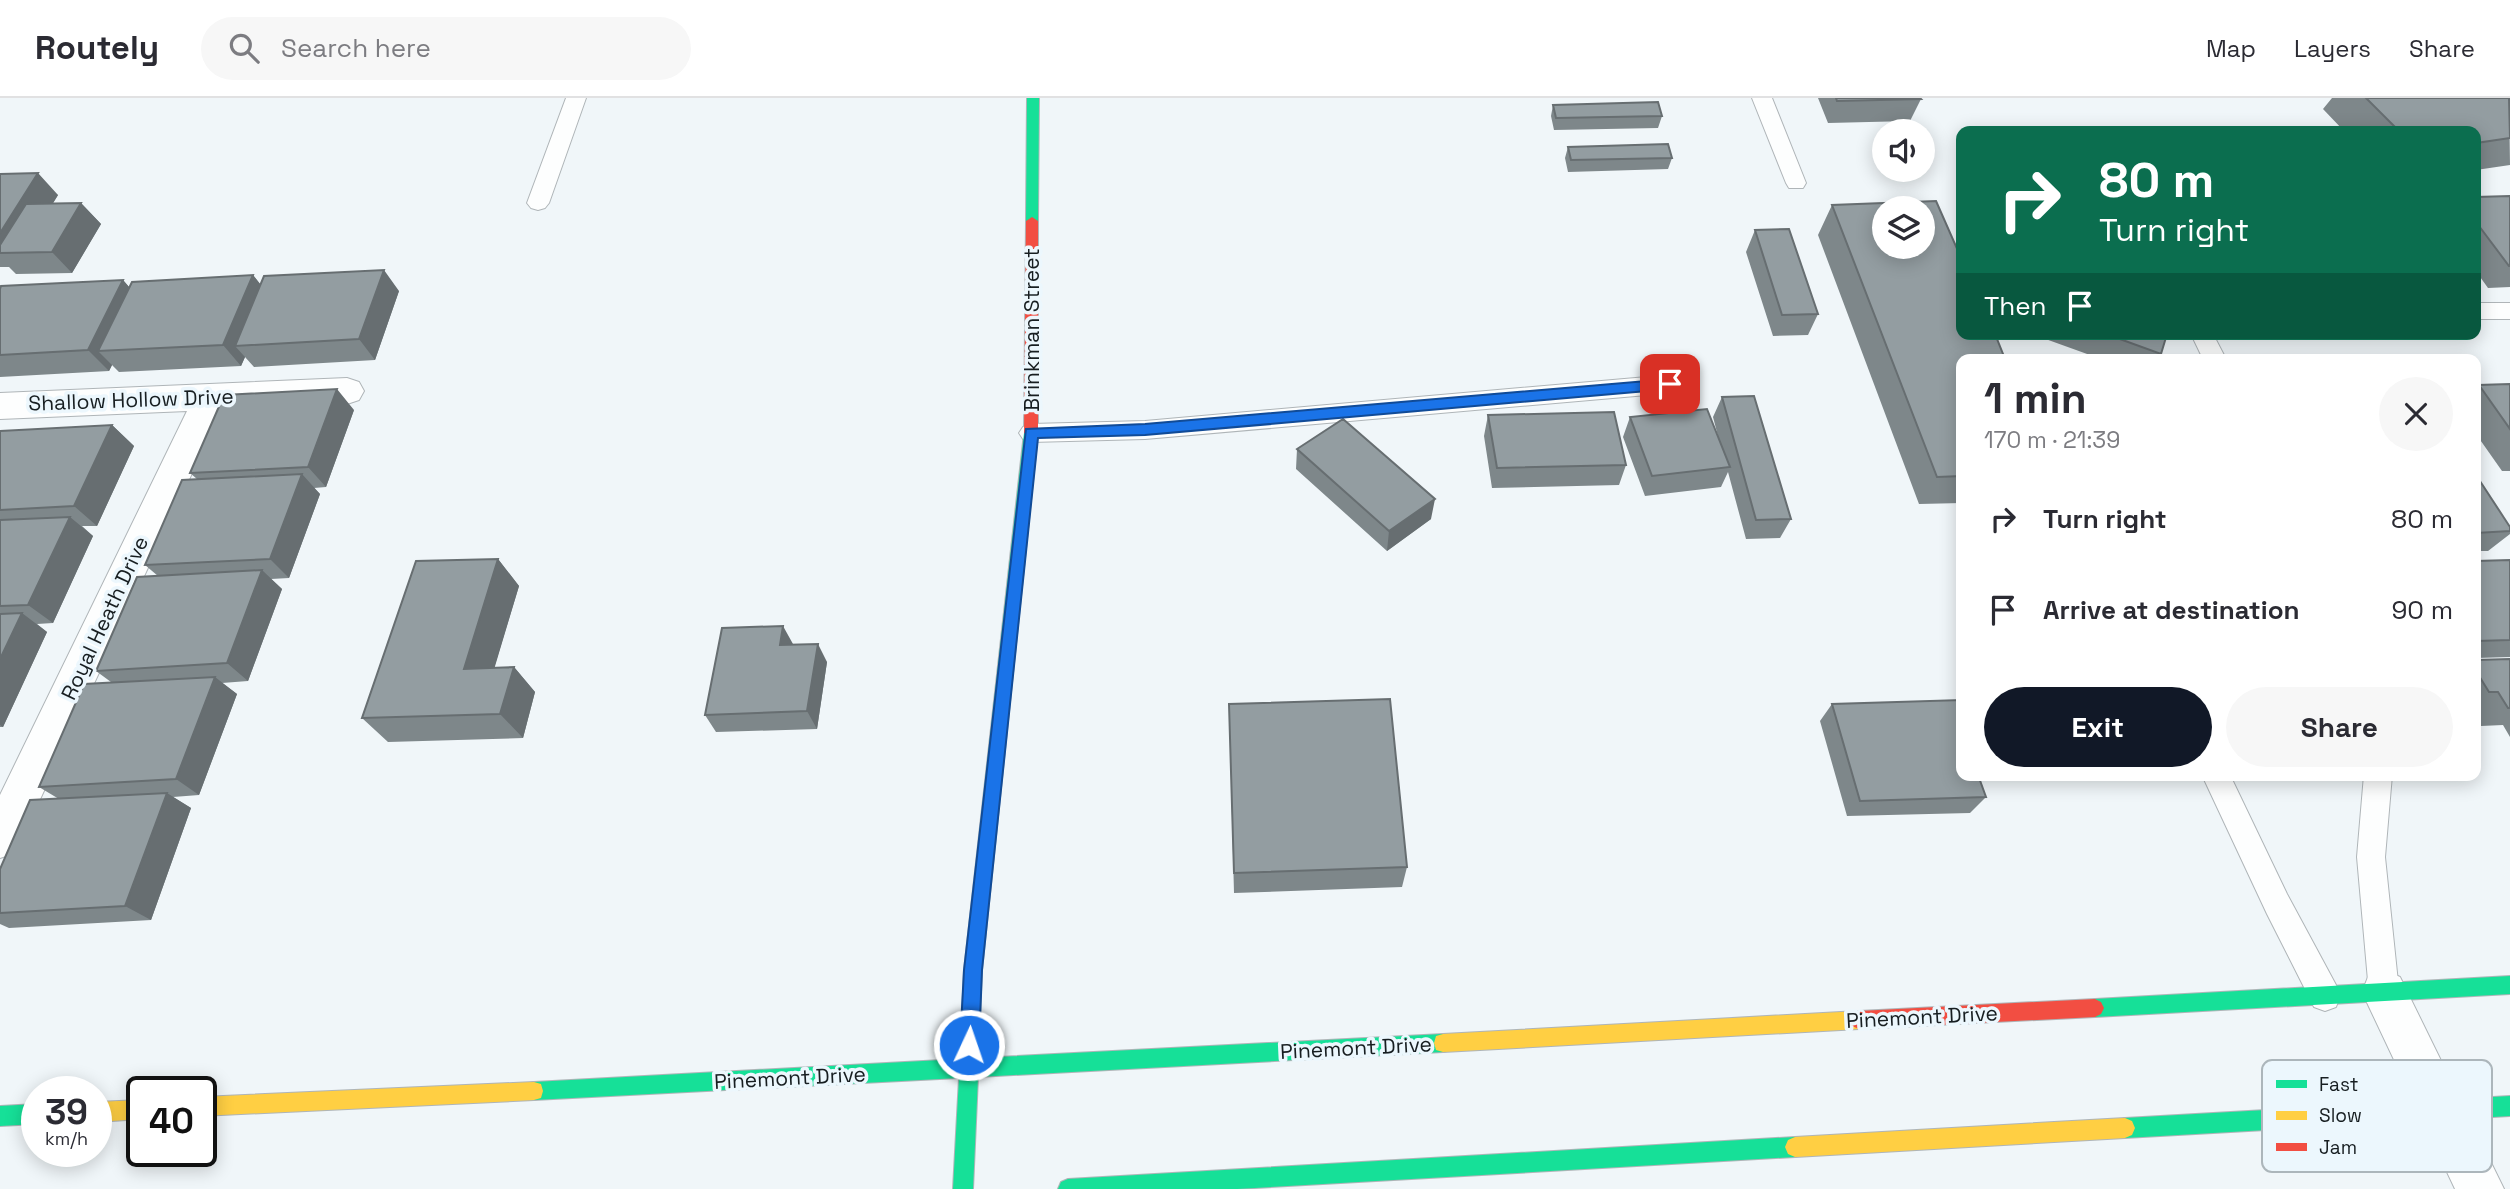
<!DOCTYPE html>
<meta charset="utf-8">
<style>
body{margin:0;font-family:"Space Grotesk",sans-serif;background:#f7f7f7;color:#2b2b33;height:100vh;display:flex;flex-direction:column;font-size:26px;white-space:nowrap}
*{box-sizing:border-box;margin:0}
p{font-size:23px;color:#7c7c81}
.icon{flex:none;width:38px;height:38px;fill:none;stroke:currentColor;stroke-width:2;stroke-linecap:round;stroke-linejoin:round}
.map{position:relative;flex:1;overflow:hidden}
.drawer{position:absolute;left:1956px;top:256px;width:525px;height:427px;display:flex;flex-direction:column;background:#fff;border-radius:14px;box-shadow:0 4px 18px #0003}
.drawer>*{flex:none}
.guide{position:absolute;left:1956px;top:28px;width:525px;height:214px;border-radius:14px;box-shadow:0 4px 18px #0003;background:#0b6e4f;color:#fff;overflow:hidden}
.fabs{position:absolute;left:1872px;top:21px;display:grid;gap:14px}
.fabs a{display:grid;place-items:center;width:63px;height:63px;border-radius:50%;background:#fff;box-shadow:0 4px 18px #0003;font-size:35px}
.speed{position:absolute;left:21px;top:978px;display:flex;gap:14px;font-size:35px;font-weight:700;text-align:center}
.speed>*{display:grid;place-content:center;width:91px;height:91px;border-radius:50%;background:#fff;box-shadow:0 4px 18px #0003;line-height:1}
.speed small{font-size:18px;font-weight:400}
.speed .limit{border:4px solid #111;border-radius:10px;background:#fff;color:#111}
.pin{position:absolute;display:grid;place-items:center;width:60px;height:60px;color:#fff;margin:-30px;border-radius:14px;box-shadow:0 4px 10px #0006}
.me{position:absolute;width:77px;margin:-38px;rotate:3deg;stroke-linejoin:round;filter:drop-shadow(0 0 5px #0008)}
.turn{display:flex;align-items:center;gap:24px;height:147px;padding:0 28px;font-size:32px}
.turn .icon{width:91px;height:91px;stroke-width:2.5}
.turn b{display:block;font-size:49px;line-height:60px}
.then{display:flex;align-items:center;height:66px;padding:0 28px;background:#0003;gap:14px;font-size:26px}
.round{display:grid;place-items:center;flex:none;width:74px;height:74px;border-radius:37px;background:#f7f7f7}
.summary{display:flex;align-items:center;justify-content:space-between;height:119px;padding:0 28px}
h1{font-size:42px;font-weight:800;line-height:52px}
.button{display:flex;gap:14px;margin-top:auto;padding:14px 28px}
.button a{flex:1;height:80px;border-radius:42px;background:#111827;color:#fff;font-size:28px;font-weight:800;line-height:80px;text-align:center}
.button a+a{background:#f7f7f7;color:#2b2b33}
ul{padding:0;list-style:none}
li{display:flex;align-items:center;gap:21px;height:91px;padding:0 28px}
li div{flex:1}
li b{display:block;font-size:26px}
li em{font-style:normal}
header{display:flex;align-items:center;gap:42px;box-sizing:border-box;height:98px;padding:0 35px;background:#fff;border-bottom:2px solid #e1e1e2}
header strong{font-size:33px}
nav{display:flex;gap:38px;margin-inline-start:auto;font-size:24px}
.search{width:490px;height:63px;background:#f7f7f7;display:flex;align-items:center;gap:18px;box-sizing:border-box;padding:0 24px;border-radius:38px;color:#7c7c81;font-size:26px}
.map>svg:first-child{display:block}
.lines{fill:none;stroke-linecap:round;stroke-linejoin:round}
.lane-casing{stroke:#afb5b8;stroke-width:2}
.street-casing{stroke:#afb5b8;stroke-width:2}
.fast-casing{stroke:#afb5b8;stroke-width:2}
.slow-casing{stroke:#afb5b8;stroke-width:2}
.jam-casing{stroke:#afb5b8;stroke-width:2}
.lane{fill:#fdfefe;fill-rule:evenodd}
.street{fill:#fdfefe;fill-rule:evenodd}
.fast{fill:#16e098;fill-rule:evenodd}
.slow{fill:#ffcf43;fill-rule:evenodd}
.jam{fill:#f24e42;fill-rule:evenodd}
.wall{fill:#7e878a}
.shaded-wall{fill:#676e71}
.building{fill:#939da1;stroke:#676e71;stroke-width:2;fill-rule:evenodd}
.route{fill:#1a73e8;stroke:#114b97;stroke-width:2}
.labels{text-anchor:middle;stroke-width:7;stroke-linejoin:round;paint-order:stroke}
.street-label{font-size:21px;fill:#171e21;stroke:#ecf7fd}
.key{fill:#ecf7fd;stroke:#acb6bb;stroke-width:2}
.key-label{font-size:19px;fill:#171e21}
</style>
<header>
<strong>Routely</strong>
<div class="search"><svg class="icon" aria-label="search" viewBox="0 0 24 24"><circle cx="10" cy="10" r="6"/><path d="M15 15l6 6"/></svg>Search here</div>
<nav><a>Map</a><a>Layers</a><a>Share</a></nav>
</header>
<div class="map">
<svg width="2510" height="1091" viewBox="0 0 2510 1091">
<rect width="100%" height="100%" fill="#f0f6f9"/>
<g class="lines">
<defs>
<path id="lane" d="M 566,0 L 586,0 L 549,105 L 545,110 L 538,112 L 531,110 L 527,105 Z
M 1752,0 L 1772,0 L 1806,85 L 1803,90 L 1789,90 L 1786,85 Z
M 2476,205 L 2510,205 L 2510,221 L 2476,221 Z
M 2191,236 L 2213,236 L 2226,261 L 2203,261 Z
M 1670,277 L 1678,280 L 1682,286 L 1678,292 L 1670,295 L 1145,341 L 1031,344 L 1023,341 L 1019,335 L 1023,329 L 1031,326 L 1145,323 Z
M 2202,677 L 2230,677 L 2287,796 L 2336,887 L 2340,898 L 2336,909 L 2325,913 L 2314,909 L 2267,816 Z
M 2364,677 L 2392,677 L 2385,759 L 2399,894 L 2395,905 L 2384,909 L 2373,905 L 2369,894 L 2357,759 Z"/>
<path id="street" d="M 347,280 L 359,284 L 364,293 L 359,302 L 347,306 L 222,311 L 15,755 L 0,760 L 0,697 L 187,313 L 0,321 L 0,295 Z
M 2384,872 L 2400,879 L 2504,1091 L 2455,1091 L 2362,894 L 2368,879 Z"/>
<path id="fast" d="M 1027,0 L 1039,0 L 1038,123 L 1032,127 L 1026,123 Z
M 1031,330 L 1038,335 L 982,872 L 978,960 L 1443,936 L 1450,938 L 1452,945 L 1450,952 L 1443,954 L 978,979 L 973,1091 L 953,1091 L 959,980 L 534,1002 L 527,1000 L 525,993 L 527,986 L 534,984 L 960,961 L 964,872 L 1024,335 Z
M 2510,878 L 2510,896 L 2095,919 L 2089,916 L 2086,910 L 2089,904 L 2095,901 Z
M 2510,998 L 2510,1018 L 2125,1040 L 2118,1037 L 2115,1030 L 2118,1023 L 2125,1020 Z
M 37,1006 L 37,1026 L 0,1028 L 0,1008 Z
M 1795,1039 L 1802,1042 L 1805,1049 L 1802,1056 L 1795,1059 L 1237,1091 L 1058,1091 L 1061,1084 L 1068,1081 Z"/>
<path id="slow" d="M 1859,913 L 1866,916 L 1868,922 L 1866,928 L 1859,931 L 1443,954 L 1436,952 L 1434,945 L 1436,938 L 1443,936 Z
M 534,984 L 541,986 L 543,993 L 541,1000 L 534,1002 L 201,1018 L 201,999 Z
M 142,1002 L 142,1021 L 96,1024 L 96,1004 Z
M 2125,1020 L 2132,1023 L 2135,1030 L 2132,1037 L 2125,1040 L 1795,1059 L 1788,1056 L 1785,1049 L 1788,1042 L 1795,1039 Z"/>
<path id="jam" d="M 1032,119 L 1038,123 L 1038,335 L 1031,340 L 1024,335 L 1026,123 Z
M 2095,901 L 2101,904 L 2104,910 L 2101,916 L 2095,919 L 1859,931 L 1852,928 L 1850,922 L 1852,916 L 1859,913 Z"/>
</defs>
<!-- lane casing -->
<use href="#lane" class="lane-casing"/>
<!-- street casing -->
<use href="#street" class="street-casing"/>
<!-- fast casing -->
<use href="#fast" class="fast-casing"/>
<!-- slow casing -->
<use href="#slow" class="slow-casing"/>
<!-- jam casing -->
<use href="#jam" class="jam-casing"/>
<!-- lane -->
<use href="#lane" class="lane"/>
<!-- street -->
<use href="#street" class="street"/>
<!-- fast -->
<use href="#fast" class="fast"/>
<!-- slow -->
<use href="#slow" class="slow"/>
<!-- jam -->
<use href="#jam" class="jam"/>
</g>
<!-- wall -->
<path class="wall" d="M 1818,0 L 1920,0 L 1921,1 L 1910,23 L 1828,25 Z
M 2332,0 L 2509,0 L 2510,67 L 2476,72 L 2476,33 L 2344,33 L 2323,11 Z
M 1553,7 L 1662,18 L 1658,30 L 1554,32 L 1551,18 Z
M 1568,49 L 1672,60 L 1668,71 L 1568,74 L 1565,60 Z
M 0,76 L 58,97 L 53,105 L 81,105 L 101,126 L 72,175 L 16,176 L 9,169 L 0,169 Z
M 2510,98 L 2510,189 L 2488,190 L 2478,176 L 2476,178 L 2476,99 Z
M 1832,107 L 1962,261 L 1962,405 L 1919,406 L 1818,137 Z
M 1755,132 L 1818,216 L 1808,237 L 1773,238 L 1746,154 Z
M 253,177 L 261,187 L 399,193 L 375,262 L 254,269 L 245,259 L 241,268 L 119,274 L 112,267 L 109,273 L 0,279 L 0,191 L 123,182 L 129,189 Z
M 2041,236 L 2167,236 L 2161,256 L 2157,261 L 2101,261 L 2040,239 Z
M 2510,286 L 2510,373 L 2502,373 L 2476,336 L 2476,290 L 2479,287 Z
M 1722,299 L 1791,421 L 1780,440 L 1746,441 L 1728,374 L 1721,389 L 1645,398 L 1623,339 L 1630,319 L 1719,342 L 1713,319 Z
M 354,312 L 326,389 L 314,390 L 320,396 L 289,480 L 271,481 L 282,491 L 248,583 L 222,585 L 237,596 L 199,697 L 173,699 L 191,710 L 151,822 L 9,830 L 0,826 L 0,771 L 59,701 L 39,689 L 111,584 L 96,573 L 158,478 L 145,467 L 197,381 L 190,375 Z
M 1488,317 L 1626,367 L 1619,387 L 1492,390 L 1484,338 Z
M 112,327 L 134,348 L 97,428 L 82,428 L 93,438 L 53,525 L 37,526 L 47,534 L 3,629 L 0,629 L 0,333 Z
M 1297,351 L 1431,421 L 1387,453 L 1296,371 Z
M 2476,377 L 2510,429 L 2510,436 L 2488,453 L 2476,453 Z
M 498,461 L 519,488 L 494,570 L 514,569 L 535,594 L 523,640 L 388,644 L 362,620 Z
M 2510,462 L 2510,559 L 2476,560 L 2476,463 Z
M 793,546 L 827,564 L 817,631 L 716,634 L 705,617 Z
M 2510,561 L 2510,639 L 2503,627 L 2481,628 L 2476,619 L 2476,562 Z
M 1229,606 L 1407,769 L 1402,789 L 1234,795 Z
M 1832,606 L 1962,677 L 1986,699 L 1970,715 L 1847,718 L 1820,623 Z"/>
<!-- shaded-wall -->
<path class="shaded-wall" d="M 38,75 L 58,97 L 23,154 L 0,155 L 0,135 Z
M 81,105 L 101,126 L 72,175 L 52,154 Z
M 384,172 L 399,193 L 375,262 L 359,241 Z
M 253,177 L 270,199 L 235,248 L 245,259 L 241,268 L 223,247 Z
M 123,182 L 142,204 L 98,253 L 112,267 L 109,273 L 88,252 Z
M 337,291 L 354,312 L 326,389 L 308,369 Z
M 112,327 L 134,348 L 97,428 L 74,408 Z
M 302,376 L 320,396 L 289,480 L 270,461 Z
M 1435,401 L 1431,421 L 1387,453 L 1389,433 Z
M 70,419 L 93,438 L 53,525 L 28,507 Z
M 498,461 L 519,488 L 487,595 L 464,571 Z
M 262,472 L 282,491 L 248,583 L 227,565 Z
M 22,515 L 47,534 L 3,629 L 0,627 L 0,561 Z
M 783,528 L 793,546 L 780,547 Z
M 818,546 L 827,564 L 817,631 L 807,613 Z
M 514,569 L 535,594 L 523,640 L 500,616 Z
M 215,579 L 237,596 L 199,697 L 176,681 Z
M 167,695 L 191,710 L 151,822 L 125,808 Z"/>
<!-- building -->
<path class="building" d="M 1836,0 L 1920,0 L 1921,1 L 1837,3 Z
M 2366,0 L 2509,0 L 2510,40 L 2476,45 L 2476,33 L 2399,33 Z
M 1658,4 L 1662,18 L 1556,20 L 1553,7 Z
M 1668,46 L 1672,60 L 1571,62 L 1568,49 Z
M 38,75 L 0,135 L 0,76 Z
M 2510,98 L 2510,168 L 2509,168 L 2476,124 L 2476,99 Z
M 1936,103 L 1962,162 L 1962,236 L 1995,236 L 2005,261 L 1962,261 L 1962,378 L 1937,379 L 1832,107 ZM 1885,110 L 1923,110 L 1923,149 L 1885,149 Z
M 81,105 L 52,154 L 0,155 L 0,147 L 26,106 Z
M 1789,131 L 1818,216 L 1782,217 L 1755,132 Z
M 384,172 L 359,241 L 235,248 L 264,178 Z
M 253,177 L 223,247 L 98,253 L 132,184 Z
M 123,182 L 88,252 L 0,257 L 0,191 L 1,188 Z
M 2106,236 L 2167,236 L 2161,256 Z
M 2510,286 L 2510,331 L 2479,287 Z
M 337,291 L 308,369 L 190,375 L 224,297 Z
M 1754,298 L 1791,421 L 1756,422 L 1722,299 Z
M 1707,311 L 1730,369 L 1652,378 L 1630,319 Z
M 1614,314 L 1626,367 L 1497,370 L 1488,317 Z
M 1343,321 L 1435,401 L 1389,433 L 1297,351 Z
M 112,327 L 74,408 L 0,412 L 0,333 Z
M 302,376 L 270,461 L 145,467 L 182,382 Z
M 2476,377 L 2510,429 L 2510,433 L 2476,435 Z
M 70,419 L 28,507 L 0,508 L 0,422 Z
M 498,461 L 464,571 L 514,569 L 500,616 L 362,620 L 416,463 Z
M 2510,462 L 2510,542 L 2476,543 L 2476,463 Z
M 262,472 L 227,565 L 96,573 L 137,479 Z
M 22,515 L 0,561 L 0,516 Z
M 783,528 L 780,547 L 818,546 L 807,613 L 705,617 L 722,530 Z
M 2510,561 L 2510,610 L 2508,610 L 2498,594 L 2489,594 L 2476,573 L 2476,562 Z
M 215,579 L 176,681 L 39,689 L 84,586 Z
M 1390,601 L 1407,769 L 1234,775 L 1229,606 Z
M 1962,602 L 1962,677 L 1978,677 L 1986,699 L 1860,703 L 1832,606 Z
M 167,695 L 125,808 L 0,815 L 0,771 L 30,702 Z"/>
<!-- route -->
<path class="route" d="M 1670,281 L 1677,286 L 1670,291 L 1145,337 L 1038,340 L 982,872 L 979,947 L 976,953 L 969,956 L 963,953 L 960,947 L 964,872 L 1026,331 L 1145,326 Z"/>
<g class="labels">
<!-- street labels -->
<g class="street-label">
<text transform="translate(1032 232) rotate(-90)" y="7">Brinkman Street</text>
<text transform="translate(131 302) rotate(-2)" y="7">Shallow Hollow Drive</text>
<text transform="translate(105 520) rotate(-65)" y="7">Royal Heath Drive</text>
<text transform="translate(1922 919) rotate(-3)" y="7">Pinemont Drive</text>
<text transform="translate(1356 950) rotate(-3)" y="7">Pinemont Drive</text>
<text transform="translate(790 980) rotate(-3)" y="7">Pinemont Drive</text>
</g>
</g>
<!-- legend -->
<rect x="2262" y="962" width="230" height="112" rx="10" class="key"/>
<rect x="2276" y="982" width="31" height="8" fill="#16e098"/>
<rect x="2276" y="1013" width="31" height="9" fill="#ffcf43"/>
<rect x="2276" y="1045" width="31" height="8" fill="#f24e42"/>
<g class="key-label">
<text x="2319" y="993">Fast</text>
<text x="2319" y="1024">Slow</text>
<text x="2319" y="1056">Jam</text>
</g>
</svg>
<div class="fabs">
<a><svg class="icon" aria-label="sound" viewBox="0 0 24 24"><path d="M4 9h4l5-4v14l-5-4H4zM17 9q2 3 0 6"/></svg></a>
<a><svg class="icon" aria-label="layers" viewBox="0 0 24 24"><path d="M12 4l9 5-9 5-9-5zM3 14l9 5 9-5"/></svg></a>
</div>
<div class="speed"><div>39<small>km/h</small></div><div class="limit">40</div></div>
<div class="pin" style="left:1670px;top:286px;background:#d93025"><svg class="icon" aria-label="arrive" viewBox="0 0 24 24"><path d="M6 21V4h12l-3 4 3 4H6"/></svg></div>
<svg class="me" style="left:969px;top:947px" viewBox="-20 -20 40 40"><circle r="17" fill="#1a73e8" stroke="#fff" stroke-width="3"/><path d="M0-11L8 9 0 5-8 9z" fill="#fff"/></svg>
<div class="guide">
<div class="turn"><svg class="icon" aria-label="right" viewBox="0 0 24 24"><path d="M7 20v-9h11M14 6l5 5-5 5"/></svg><div><b>80 m</b>Turn right</div></div>
<div class="then">Then<svg class="icon" aria-label="arrive" viewBox="0 0 24 24"><path d="M6 21V4h12l-3 4 3 4H6"/></svg></div>
</div>
<section class="drawer">
<div class="summary"><div><h1>1 min</h1><p>170 m · 21:39</p></div><a class="round"><svg class="icon" aria-label="close" viewBox="0 0 24 24"><path d="M6 6l12 12M18 6L6 18"/></svg></a></div>
<ul>
<li><svg class="icon" aria-label="right" viewBox="0 0 24 24"><path d="M7 20v-9h11M14 6l5 5-5 5"/></svg><div><b>Turn right</b></div><em>80 m</em></li>
<li><svg class="icon" aria-label="arrive" viewBox="0 0 24 24"><path d="M6 21V4h12l-3 4 3 4H6"/></svg><div><b>Arrive at destination</b></div><em>90 m</em></li>
</ul>
<div class="button"><a>Exit</a><a>Share</a></div>
</section>
</div>
